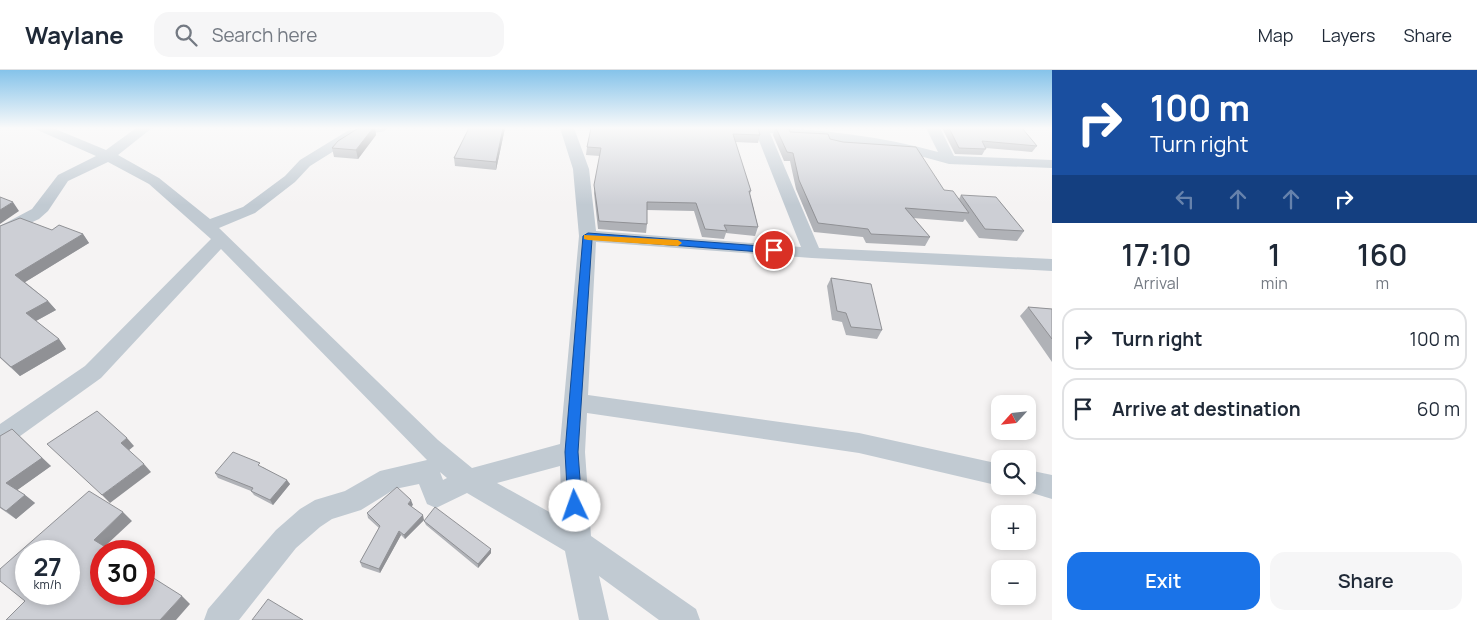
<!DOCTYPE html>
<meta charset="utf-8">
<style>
body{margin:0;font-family:Manrope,sans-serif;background:#f6f6f7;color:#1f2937;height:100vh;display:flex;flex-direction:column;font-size:19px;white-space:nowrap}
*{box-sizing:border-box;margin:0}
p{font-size:16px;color:#747a83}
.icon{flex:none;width:28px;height:28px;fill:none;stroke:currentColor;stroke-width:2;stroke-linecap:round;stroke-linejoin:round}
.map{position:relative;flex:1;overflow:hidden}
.details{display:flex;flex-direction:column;background:#fff;width:425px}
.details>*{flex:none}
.guide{background:#1a4fa0;color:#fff;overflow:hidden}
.needle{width:32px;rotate:243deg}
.buttons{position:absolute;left:991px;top:325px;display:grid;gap:10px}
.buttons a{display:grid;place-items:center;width:45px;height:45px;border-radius:10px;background:#fff;box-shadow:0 2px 8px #0003;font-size:25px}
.speed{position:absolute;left:15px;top:470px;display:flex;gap:10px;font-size:25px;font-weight:700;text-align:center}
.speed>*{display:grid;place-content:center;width:65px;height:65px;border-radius:50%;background:#fff;box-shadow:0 2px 8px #0003;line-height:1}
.speed small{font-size:12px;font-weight:400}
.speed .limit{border:8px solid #d22;background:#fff;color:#111}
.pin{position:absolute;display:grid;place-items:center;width:42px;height:42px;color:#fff;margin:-21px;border:2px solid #fff;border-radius:50%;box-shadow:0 1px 5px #0007}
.me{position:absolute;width:55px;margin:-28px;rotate:357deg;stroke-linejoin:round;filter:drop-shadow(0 0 4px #0008)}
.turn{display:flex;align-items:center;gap:18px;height:105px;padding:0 15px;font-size:22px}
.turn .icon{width:65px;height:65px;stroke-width:2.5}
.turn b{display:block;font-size:35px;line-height:42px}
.lanes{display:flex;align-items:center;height:48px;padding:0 15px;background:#0003;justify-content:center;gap:25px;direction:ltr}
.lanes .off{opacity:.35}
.eta{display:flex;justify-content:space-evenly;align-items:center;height:85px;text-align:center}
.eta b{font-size:30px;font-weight:600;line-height:35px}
.cta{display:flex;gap:10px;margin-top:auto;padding:10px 15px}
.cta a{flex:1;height:58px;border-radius:15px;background:#1a73e8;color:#fff;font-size:20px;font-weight:600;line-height:58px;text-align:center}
.cta a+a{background:#f6f6f7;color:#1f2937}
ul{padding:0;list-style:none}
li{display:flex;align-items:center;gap:15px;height:62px;margin:0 10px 8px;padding:0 5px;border:2px solid #e0e1e3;border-radius:15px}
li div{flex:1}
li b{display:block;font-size:19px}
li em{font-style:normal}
header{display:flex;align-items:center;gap:30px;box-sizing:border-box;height:70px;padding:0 25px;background:#fff;border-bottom:1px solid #e0e1e3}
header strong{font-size:24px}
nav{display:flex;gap:28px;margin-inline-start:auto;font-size:18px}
.search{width:350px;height:45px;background:#f6f6f7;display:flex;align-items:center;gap:12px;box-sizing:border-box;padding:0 18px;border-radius:15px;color:#747a83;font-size:19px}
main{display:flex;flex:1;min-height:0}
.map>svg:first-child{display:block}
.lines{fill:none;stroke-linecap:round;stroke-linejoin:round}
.street{fill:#c1cad2;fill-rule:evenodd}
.wall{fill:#b0b2b7}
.shaded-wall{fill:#909195}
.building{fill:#cdcfd5;stroke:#909195;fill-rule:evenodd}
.route{fill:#1a73e8;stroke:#114b97}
.slow{fill:#f59e0b}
</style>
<header>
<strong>Waylane</strong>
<div class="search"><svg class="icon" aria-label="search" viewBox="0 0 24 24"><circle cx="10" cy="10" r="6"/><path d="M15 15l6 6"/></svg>Search here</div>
<nav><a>Map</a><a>Layers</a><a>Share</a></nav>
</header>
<main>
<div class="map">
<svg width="1052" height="550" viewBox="0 0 1052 550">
<rect width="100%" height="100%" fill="#f5f3f3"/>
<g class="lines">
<!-- street -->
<path class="street" d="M 33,58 L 53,58 L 106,80 L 136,58 L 152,58 L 118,85 L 159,108 L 210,149 L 243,137 L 285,106 L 300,90 L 349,60 L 387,58 L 385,61 L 358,66 L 310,96 L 295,112 L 255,143 L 219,158 L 438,370 L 472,398 L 560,374 L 579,166 L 573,99 L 560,58 L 574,58 L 589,99 L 596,161 L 801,177 L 754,58 C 816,58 879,66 938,82 L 926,58 L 940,58 L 954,86 L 1052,90 L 1052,98 L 949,94 L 902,81 L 770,63 L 819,178 L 1052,189 L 1052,201 L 812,188 L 596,172 L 588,325 L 859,363 L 1000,394 L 1000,416 L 859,383 L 587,343 L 585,382 L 591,466 L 696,539 L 700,550 L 659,550 L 599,506 L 609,550 L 579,550 L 565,481 L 467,423 L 436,438 L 427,434 L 419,414 L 395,419 L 361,440 L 332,449 L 320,457 L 296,478 L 239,550 L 204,550 L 208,539 L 276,460 L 300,439 L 315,430 L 345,421 L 380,401 L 427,390 L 221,179 L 101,308 L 9,374 L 0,377 L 0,354 L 85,296 L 211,169 L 149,114 L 108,92 L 68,111 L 48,141 L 39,149 L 0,167 L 0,156 L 32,139 L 58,105 L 96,86 ZM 560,396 L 562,449 L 497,413 ZM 440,402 L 447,408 L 443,410 Z
M 1028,400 L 1052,405 L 1052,429 L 1019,419 L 1017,416 L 1028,416 Z"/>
</g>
<!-- wall -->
<path class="wall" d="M 362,58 L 375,58 L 376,65 L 358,89 L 334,87 L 332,78 Z
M 505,58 L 496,100 L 455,96 L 454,88 Z
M 591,58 L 760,65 L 758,73 L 735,72 L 751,121 L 750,124 L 758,157 L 755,166 L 726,163 L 724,169 L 702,167 L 694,141 L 647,140 L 647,154 L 646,163 L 598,159 L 594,123 L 600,86 L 586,85 L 587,77 Z
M 775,58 L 830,69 L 944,120 L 959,129 L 961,125 L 1024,161 L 1017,171 L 979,168 L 965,149 L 963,152 L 913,148 L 930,167 L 925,176 L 866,173 L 863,167 L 814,162 L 796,119 L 790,91 L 784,91 L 773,65 Z
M 942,58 L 1022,58 L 1037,76 L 1032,82 L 986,78 L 982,85 L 955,84 Z
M 0,156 L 52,160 L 83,164 L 89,173 L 25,212 L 48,231 L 56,240 L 36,251 L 59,269 L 66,279 L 20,306 L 0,288 Z
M 831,208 L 882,260 L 877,269 L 846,265 L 842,252 L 832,250 L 827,216 Z
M 1028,237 L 1052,239 L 1052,292 L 1020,246 Z
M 0,366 L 51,396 L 17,420 L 25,425 L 35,433 L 16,449 L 0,438 Z
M 263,397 L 290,414 L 273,435 L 254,425 L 251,421 L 218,408 L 215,403 Z
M 413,435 L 411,436 L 424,450 L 405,469 L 401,465 L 380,503 L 362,497 L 360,492 L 379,458 L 368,448 L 367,443 Z
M 424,451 L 491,479 L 491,483 L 478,498 L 426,455 Z"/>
<!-- shaded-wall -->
<path class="shaded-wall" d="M 373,58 L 375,58 L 376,65 L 358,89 L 356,80 Z
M 503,58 L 505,58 L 496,100 L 496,92 Z
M 13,132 L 19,141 L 0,154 L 0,140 Z
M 83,164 L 89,173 L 22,214 L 15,205 Z
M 48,231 L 56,240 L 34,252 L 26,243 Z
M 59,269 L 66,279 L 20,306 L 11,297 Z
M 12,359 L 51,396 L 16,421 L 6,413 Z
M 127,368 L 134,376 L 128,381 L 121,373 Z
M 144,394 L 151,402 L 110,433 L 102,425 Z
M 287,410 L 290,414 L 273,435 L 270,430 Z
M 25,425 L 35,433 L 16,449 L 6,441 Z
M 411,430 L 413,435 L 409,438 L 408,434 Z
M 123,442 L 132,451 L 103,478 L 94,470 Z
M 423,445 L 424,450 L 405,469 L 404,465 Z
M 399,461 L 401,465 L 380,503 L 379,499 Z
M 491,479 L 491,483 L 478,498 L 478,494 Z
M 182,526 L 190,534 L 176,550 L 160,550 Z"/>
<!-- building -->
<path class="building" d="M 362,58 L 373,58 L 356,80 L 332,78 L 338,71 L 357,59 Z
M 469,58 L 503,58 L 496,92 L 454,88 Z
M 591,58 L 758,58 L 760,65 L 733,64 L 751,121 L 749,121 L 758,157 L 724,155 L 727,161 L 705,159 L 696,133 L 647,132 L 647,154 L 599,151 L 594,115 L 601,78 L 587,77 Z
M 776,58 L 789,59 L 790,62 L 828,64 L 830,69 L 843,72 L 916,77 L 944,120 L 953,121 L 969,143 L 905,138 L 930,167 L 871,164 L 868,159 L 818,153 L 799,110 L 793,83 L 787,82 Z
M 949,58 L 1022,58 L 1037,76 L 982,71 L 986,79 L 959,78 Z
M 961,125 L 996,127 L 1024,161 L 985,159 Z
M 0,127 L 13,132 L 0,140 Z
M 20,148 L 52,160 L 59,155 L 83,164 L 15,205 L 48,231 L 26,243 L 59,269 L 11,297 L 0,287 L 0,156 Z
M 831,208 L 871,214 L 882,260 L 851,257 L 846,243 L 837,241 Z
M 1028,237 L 1052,239 L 1052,269 Z
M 97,341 L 127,368 L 121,373 L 144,394 L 102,425 L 47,374 Z
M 12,359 L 42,388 L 6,413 L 25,425 L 6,441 L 0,437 L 0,366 Z
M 233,382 L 260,393 L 258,395 L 287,410 L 270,430 L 251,421 L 253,418 L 215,403 Z
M 397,417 L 411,430 L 408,434 L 423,445 L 404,465 L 399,461 L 379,499 L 360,492 L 380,456 L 367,443 Z
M 89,421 L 123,442 L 94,470 L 112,481 L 101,481 L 101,524 L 144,524 L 144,502 L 182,526 L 160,550 L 6,550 L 25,531 L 0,511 L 0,499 ZM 26,481 L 69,481 L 69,524 L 26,524 Z
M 435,437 L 491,479 L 478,494 L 424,451 Z
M 268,529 L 303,550 L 252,550 Z"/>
<!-- sky -->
<linearGradient id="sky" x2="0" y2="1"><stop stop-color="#85c3ea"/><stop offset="0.43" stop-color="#fafafa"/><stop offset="1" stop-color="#fafafa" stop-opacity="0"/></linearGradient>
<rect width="1052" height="135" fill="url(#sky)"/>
<!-- route -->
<path class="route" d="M 588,163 L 774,177 L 779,180 L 774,183 L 592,169 L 578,382 L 582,436 L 580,441 L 575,443 L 570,441 L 568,436 L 565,382 L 583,166 Z"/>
<!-- slow -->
<path class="slow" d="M 584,165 L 678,170 L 682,173 L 678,176 L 588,170 L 584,169 Z"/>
</svg>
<div class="buttons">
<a><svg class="needle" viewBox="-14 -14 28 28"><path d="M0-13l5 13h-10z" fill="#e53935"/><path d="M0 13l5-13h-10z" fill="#747a83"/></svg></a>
<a><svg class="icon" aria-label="search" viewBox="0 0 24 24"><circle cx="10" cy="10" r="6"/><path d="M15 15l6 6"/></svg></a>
<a>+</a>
<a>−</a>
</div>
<div class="speed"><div>27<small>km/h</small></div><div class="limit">30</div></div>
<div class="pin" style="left:774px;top:180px;background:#d93025"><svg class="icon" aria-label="arrive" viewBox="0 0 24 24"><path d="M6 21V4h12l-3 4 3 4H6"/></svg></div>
<svg class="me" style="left:575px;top:436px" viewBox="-20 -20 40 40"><circle r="19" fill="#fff"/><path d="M0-13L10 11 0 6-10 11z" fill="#1a73e8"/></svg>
</div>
<section class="details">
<div class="guide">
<div class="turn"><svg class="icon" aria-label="right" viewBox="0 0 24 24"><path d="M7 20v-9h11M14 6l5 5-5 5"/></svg><div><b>100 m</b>Turn right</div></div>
<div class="lanes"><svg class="icon off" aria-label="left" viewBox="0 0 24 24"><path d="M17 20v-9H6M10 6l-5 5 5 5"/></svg><svg class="icon off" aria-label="ahead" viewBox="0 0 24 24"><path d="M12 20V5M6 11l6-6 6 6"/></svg><svg class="icon off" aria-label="ahead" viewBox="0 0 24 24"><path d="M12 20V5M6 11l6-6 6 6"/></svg><svg class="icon" aria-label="right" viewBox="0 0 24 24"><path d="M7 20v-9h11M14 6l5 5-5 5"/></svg></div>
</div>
<div class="eta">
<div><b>17:10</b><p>Arrival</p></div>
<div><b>1</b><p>min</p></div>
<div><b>160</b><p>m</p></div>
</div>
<ul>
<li><svg class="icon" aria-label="right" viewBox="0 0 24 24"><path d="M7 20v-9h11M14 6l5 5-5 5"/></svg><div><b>Turn right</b></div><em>100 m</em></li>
<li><svg class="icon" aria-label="arrive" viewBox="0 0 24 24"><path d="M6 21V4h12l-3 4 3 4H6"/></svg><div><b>Arrive at destination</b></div><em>60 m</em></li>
</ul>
<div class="cta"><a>Exit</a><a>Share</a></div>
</section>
</main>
